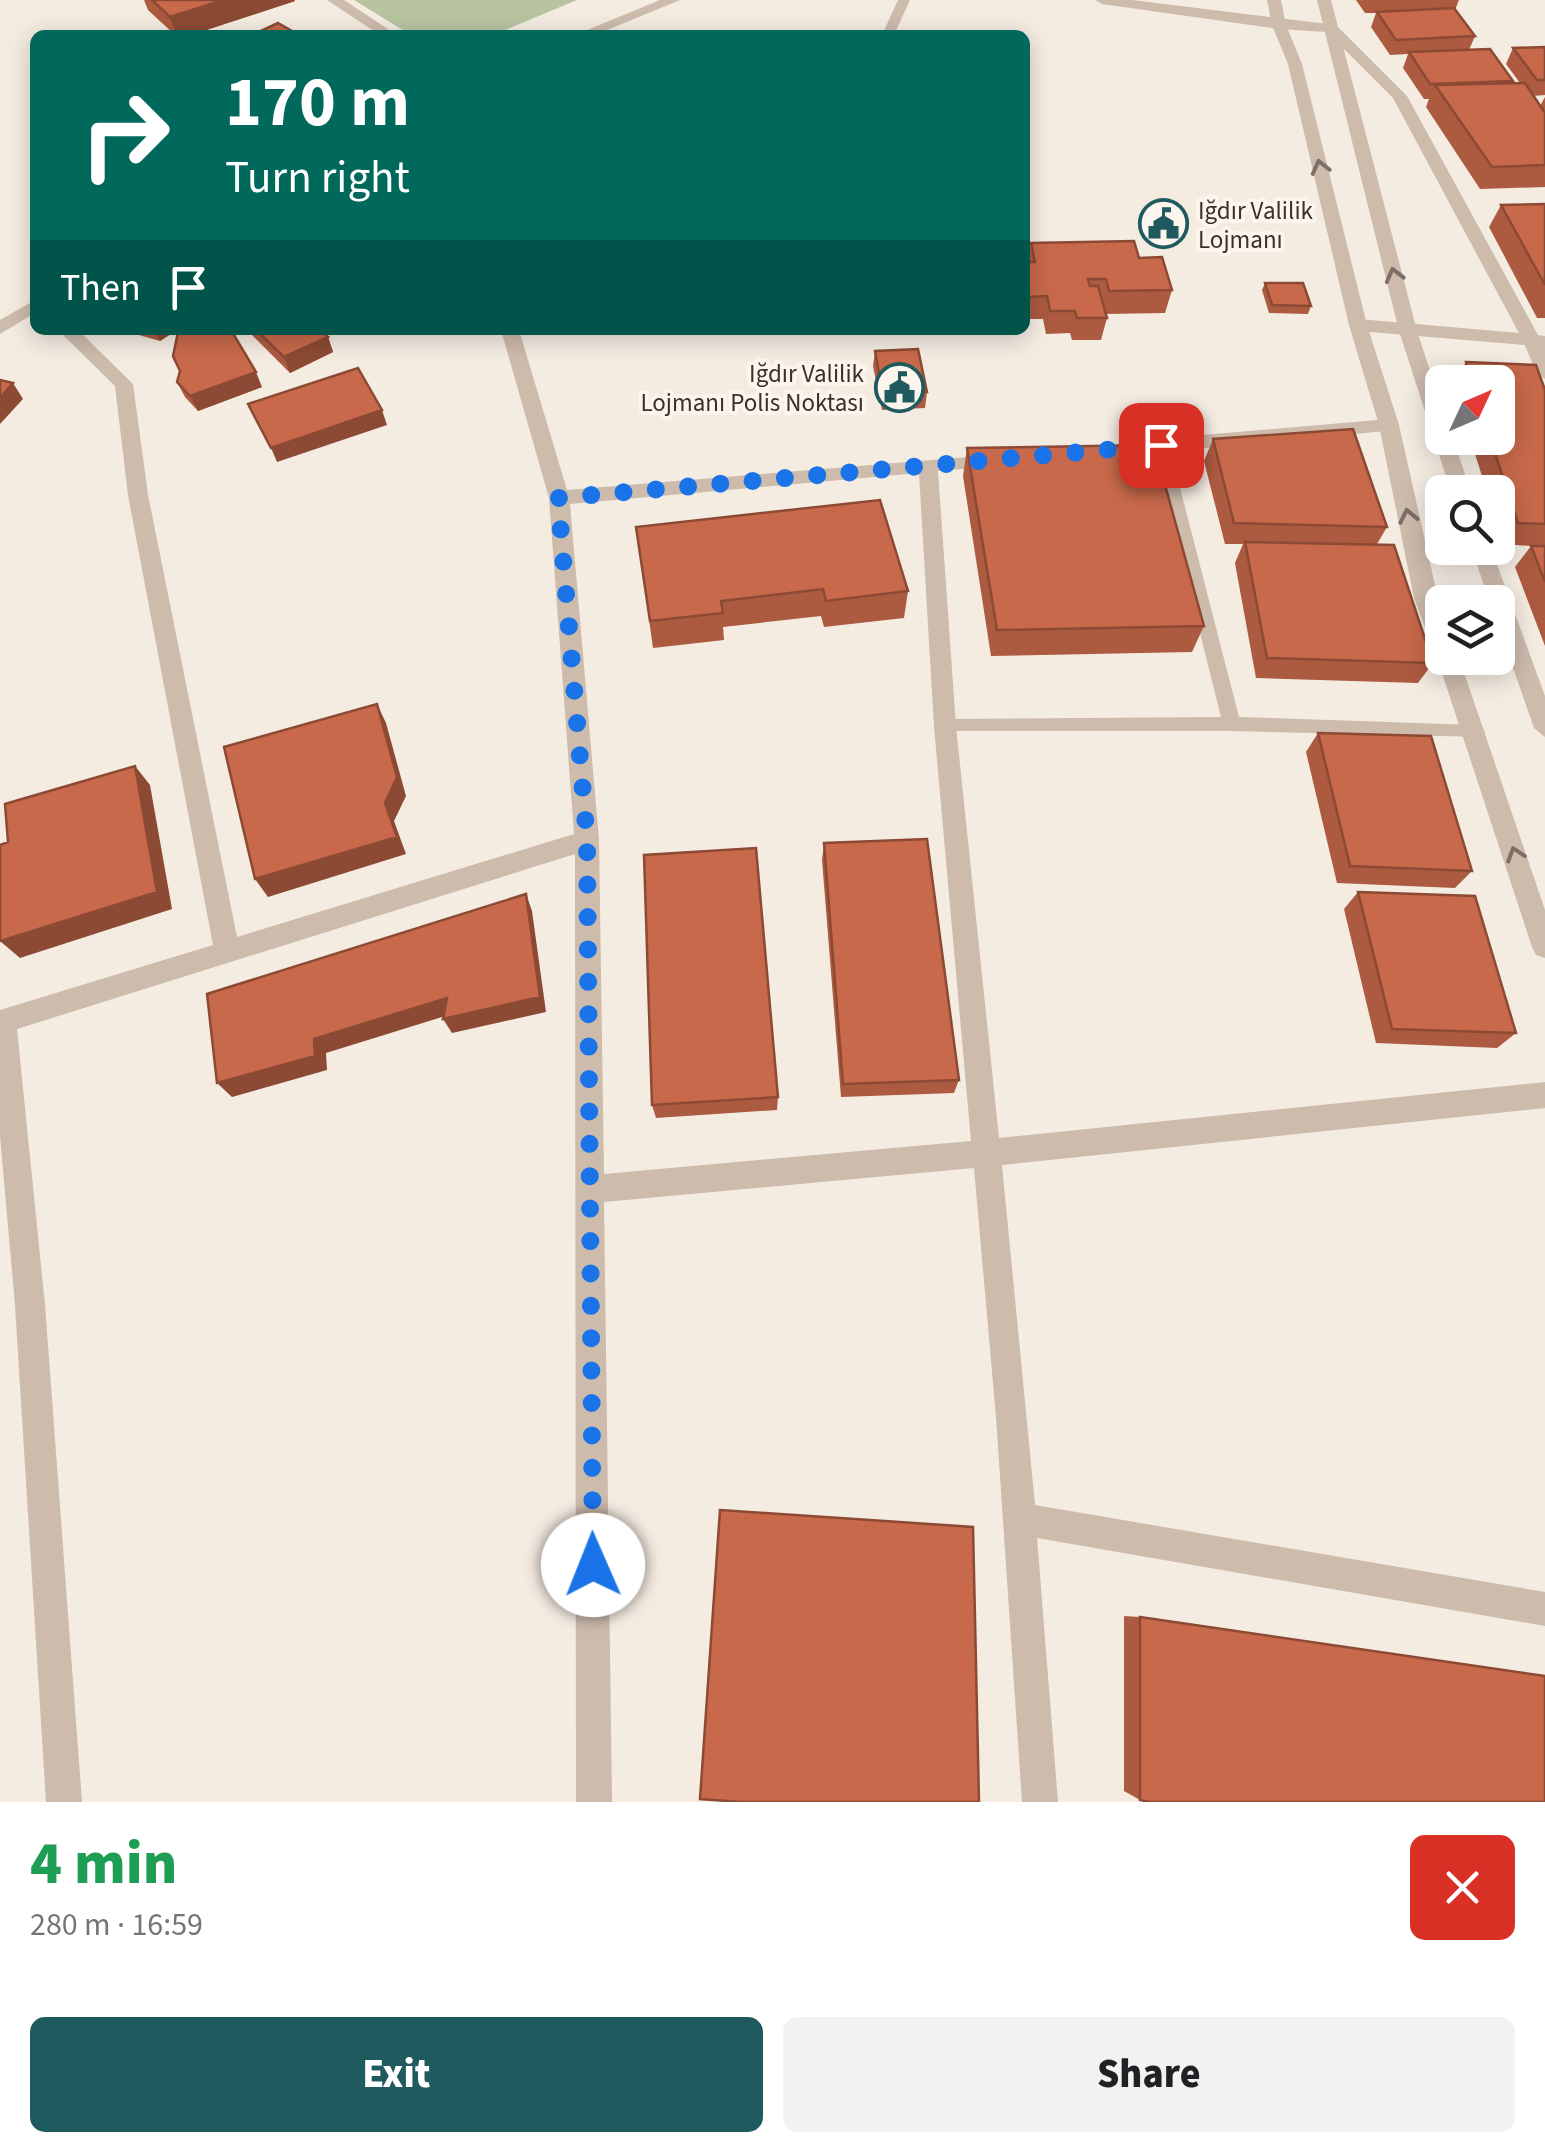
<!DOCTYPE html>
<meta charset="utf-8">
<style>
body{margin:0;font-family:"Source Sans 3",sans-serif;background:#f2f2f2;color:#202124;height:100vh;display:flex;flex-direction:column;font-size:38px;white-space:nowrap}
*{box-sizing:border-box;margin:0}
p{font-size:32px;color:#757577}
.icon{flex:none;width:55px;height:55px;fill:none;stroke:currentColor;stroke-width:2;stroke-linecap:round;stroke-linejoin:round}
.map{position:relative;height:1802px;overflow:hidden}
.sheet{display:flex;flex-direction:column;background:#fff;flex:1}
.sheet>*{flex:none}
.hud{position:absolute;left:30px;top:30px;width:1000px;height:305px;border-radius:15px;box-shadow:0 5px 25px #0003;background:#00695c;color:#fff;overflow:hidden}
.needle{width:65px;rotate:46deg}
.buttons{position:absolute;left:1425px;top:365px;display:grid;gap:20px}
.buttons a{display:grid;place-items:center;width:90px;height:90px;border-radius:15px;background:#fff;box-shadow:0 5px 25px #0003;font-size:50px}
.pin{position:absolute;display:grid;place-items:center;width:85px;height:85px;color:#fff;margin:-42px;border-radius:20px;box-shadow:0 5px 15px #0006}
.me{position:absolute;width:110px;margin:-55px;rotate:359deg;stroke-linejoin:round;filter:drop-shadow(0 0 8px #0008)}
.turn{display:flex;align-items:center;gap:35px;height:210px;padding:0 30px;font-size:45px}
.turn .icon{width:130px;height:130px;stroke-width:2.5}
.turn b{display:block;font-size:70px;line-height:85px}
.then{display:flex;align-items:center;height:95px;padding:0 30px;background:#0003;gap:20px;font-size:38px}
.round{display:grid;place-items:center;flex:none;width:105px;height:105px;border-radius:15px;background:#f2f2f2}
.headline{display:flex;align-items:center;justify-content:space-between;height:170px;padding:0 30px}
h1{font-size:60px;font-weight:800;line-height:75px;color:#1e9e55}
.primary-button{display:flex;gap:20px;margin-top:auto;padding:20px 30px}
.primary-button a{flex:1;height:115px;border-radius:15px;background:#1f5a5e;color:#fff;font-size:40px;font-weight:800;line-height:115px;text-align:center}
.primary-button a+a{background:#f2f2f2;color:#202124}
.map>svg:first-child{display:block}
.green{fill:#b8c4a0}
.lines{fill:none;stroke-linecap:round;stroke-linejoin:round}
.service{fill:#cdbbac;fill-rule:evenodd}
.minor{fill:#cdbbac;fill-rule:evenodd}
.tertiary{fill:#cdbbac;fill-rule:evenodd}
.wall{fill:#ac5a40}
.shaded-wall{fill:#8c4a34}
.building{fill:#c8694b;stroke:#8c4a34;stroke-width:2.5}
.oneway{stroke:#7d6f65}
.route{stroke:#1a73e8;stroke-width:18;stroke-dasharray:0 32.4}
.labels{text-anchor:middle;stroke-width:8;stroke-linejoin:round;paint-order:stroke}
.far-poi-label{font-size:25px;fill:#3b302b;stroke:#fbf5ee;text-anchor:start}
</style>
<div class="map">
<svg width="1545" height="1802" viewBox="0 0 1545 1802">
<rect width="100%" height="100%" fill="#f4ebe1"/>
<!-- green -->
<path class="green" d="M 354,0 L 577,0 L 493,35 L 411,35 Z"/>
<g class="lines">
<!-- service -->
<path class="service" d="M 898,0 L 910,0 L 894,35 L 882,35 Z
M 1161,440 L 1169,445 L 1239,717 L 1476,725 L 1482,727 L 1485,732 L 1482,737 L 1232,731 L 939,731 L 936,726 L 939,721 L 945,719 L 1221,717 L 1153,445 Z"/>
<!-- minor -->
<path class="minor" d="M 327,0 L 344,0 L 397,35 L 380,35 Z
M 660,0 L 680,0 L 595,35 L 575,35 Z
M 1095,0 L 1132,0 L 1336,25 L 1407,96 L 1538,335 L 1545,336 L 1545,379 L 1536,373 L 1525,345 L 1358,331 L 1349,325 L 1358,319 L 1519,333 L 1393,98 L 1327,32 L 1279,29 L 1102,4 Z
M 35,300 L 35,313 L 0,334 L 0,320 Z
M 58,330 L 78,330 L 133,384 L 148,495 L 237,937 L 574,834 L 549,498 L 501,330 L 519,330 L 567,490 L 1004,454 L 1007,459 L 997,466 L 938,471 L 956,726 L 999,1138 L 1545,1082 L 1545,1108 L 1002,1165 L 1035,1505 L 1545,1592 L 1545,1626 L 1037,1538 L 1058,1802 L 1022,1802 L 996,1417 L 974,1168 L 604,1202 L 612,1802 L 576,1802 L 575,854 L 17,1029 L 45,1305 L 82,1802 L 46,1802 L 15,1305 L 0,1136 L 0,1010 L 213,945 L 128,495 L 115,386 ZM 919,473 L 934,726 L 971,1141 L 604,1174 L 599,840 L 570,504 Z
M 1389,419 L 1399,425 L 1396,430 L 1121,456 L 1111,449 L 1121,442 Z"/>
<!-- tertiary -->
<path class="tertiary" d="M 1267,0 L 1281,0 L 1286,25 L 1302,64 L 1367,325 L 1399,425 L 1442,616 L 1442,658 L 1459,658 L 1545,910 L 1545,958 L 1536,955 L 1532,947 L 1437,658 L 1441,652 L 1431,644 L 1414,598 L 1379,425 L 1349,325 L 1288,64 L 1272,25 Z
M 1317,0 L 1331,0 L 1417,331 L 1442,407 L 1442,438 L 1453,438 L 1471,492 L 1451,492 L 1399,331 Z
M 1471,548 L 1491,548 L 1545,696 L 1545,737 L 1534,728 L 1498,625 L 1498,602 L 1490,602 Z"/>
</g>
<!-- wall -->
<path class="wall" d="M 144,0 L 294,0 L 295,1 L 191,35 L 175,35 L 148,10 Z
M 1356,0 L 1459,0 L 1455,10 L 1475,36 L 1469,50 L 1513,81 L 1512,83 L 1520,83 L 1506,64 L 1513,48 L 1545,47 L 1545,95 L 1533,96 L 1540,106 L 1545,97 L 1545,187 L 1480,189 L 1426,107 L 1429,99 L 1424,99 L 1403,68 L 1408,54 L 1390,55 L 1371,27 L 1376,13 L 1365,13 Z
M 1545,204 L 1545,318 L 1537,318 L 1489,227 L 1501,205 Z
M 1031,243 L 1139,258 L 1172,290 L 1165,313 L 1106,314 L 1107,318 L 1101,340 L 1072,340 L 1070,333 L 1046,334 L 1043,319 L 1025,319 L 1025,262 L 1028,262 Z
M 1265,283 L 1311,306 L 1308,314 L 1269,313 L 1262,290 Z
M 121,330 L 177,330 L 160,341 Z
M 247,330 L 320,330 L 328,337 L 333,352 L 290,373 Z
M 875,351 L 927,392 L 925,408 L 882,410 L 873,366 Z
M 1466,362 L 1545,390 L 1545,646 L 1515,567 L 1531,546 L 1503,544 L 1498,525 L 1498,492 L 1487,492 L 1470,438 L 1498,438 L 1498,382 L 1454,382 Z
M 180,371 L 262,387 L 198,411 L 185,397 L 177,382 Z
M 1213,439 L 1387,527 L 1377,544 L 1433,663 L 1418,683 L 1256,678 L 1235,563 L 1243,544 L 1225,544 L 1204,461 Z
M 967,448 L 1204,626 L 1192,652 L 991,656 L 963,476 Z
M 636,527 L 908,591 L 904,618 L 824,627 L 821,616 L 723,627 L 724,640 L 653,648 Z
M 1318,733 L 1472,871 L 1455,888 L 1337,883 L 1306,752 Z
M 824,843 L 959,1080 L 954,1093 L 841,1097 L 822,860 Z
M 1358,892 L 1516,1033 L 1497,1048 L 1376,1043 L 1344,909 Z
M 778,1097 L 777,1110 L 656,1118 L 652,1105 Z
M 1124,1616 L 1140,1617 L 1140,1800 L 1124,1791 Z"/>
<!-- shaded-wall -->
<path class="shaded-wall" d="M 223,0 L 294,0 L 295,1 L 191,35 L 177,35 L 170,17 Z
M 155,330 L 177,330 L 160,341 Z
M 328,337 L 333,352 L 290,373 L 284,357 Z
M 256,372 L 262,387 L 198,411 L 190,396 Z
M 13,383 L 23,399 L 0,424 L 0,398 Z
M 382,410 L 387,425 L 277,462 L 271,448 Z
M 377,704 L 386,723 L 406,796 L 394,821 L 406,854 L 268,897 L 255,879 L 385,803 Z
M 135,766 L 150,785 L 172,909 L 20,958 L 0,941 Z
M 526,894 L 532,911 L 546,1012 L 452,1033 L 443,1019 Z
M 447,998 L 455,1013 L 326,1053 L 327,1070 L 232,1097 L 217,1083 L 314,1039 Z"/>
<!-- building -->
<path class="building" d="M 152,0 L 223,0 L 170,17 Z
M 1454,8 L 1475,36 L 1396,40 L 1377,12 Z
M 278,23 L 299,35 L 252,35 Z
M 1545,47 L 1545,80 L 1537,80 L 1513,48 Z
M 1490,49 L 1513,81 L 1430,84 L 1409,52 Z
M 1525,83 L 1545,113 L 1545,165 L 1492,167 L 1435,85 Z
M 1545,204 L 1545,285 L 1501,205 Z
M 1134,241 L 1139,258 L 1162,257 L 1172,290 L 1109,291 L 1106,279 L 1088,279 L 1090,286 L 1098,286 L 1107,318 L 1077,318 L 1075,311 L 1050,311 L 1047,296 L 1029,297 L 1025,279 L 1025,262 L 1035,262 L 1031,243 Z
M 1265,283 L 1303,283 L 1311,306 L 1272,305 Z
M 183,330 L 231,330 L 256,372 L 190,396 L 177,382 L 180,371 L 173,356 L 178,332 Z
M 256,330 L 320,330 L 328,337 L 284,357 Z
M 918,349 L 927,392 L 883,394 L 875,351 Z
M 1466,362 L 1536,365 L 1545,390 L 1545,524 L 1518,523 L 1490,438 L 1498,438 L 1498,382 L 1472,382 Z
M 358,368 L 382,410 L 271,448 L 248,404 Z
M 0,380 L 13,383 L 0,398 Z
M 1353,429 L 1387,527 L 1234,523 L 1213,439 Z
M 1154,445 L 1204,626 L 997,630 L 967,448 Z
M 880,500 L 908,591 L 826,601 L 823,589 L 721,601 L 723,613 L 650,621 L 636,527 Z
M 1245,542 L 1394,545 L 1433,663 L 1267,658 Z
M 1531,546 L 1545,546 L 1545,582 Z
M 377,704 L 397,777 L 385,803 L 397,837 L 255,879 L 224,747 Z
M 1318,733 L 1431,736 L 1472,871 L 1350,866 Z
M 135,766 L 157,892 L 0,941 L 0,845 L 8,842 L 5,804 Z
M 927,839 L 959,1080 L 843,1084 L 824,843 Z
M 756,848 L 778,1097 L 652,1105 L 644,855 Z
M 1358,892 L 1475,896 L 1516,1033 L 1392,1029 Z
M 526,894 L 540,997 L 443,1019 L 447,998 L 314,1039 L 315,1056 L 217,1083 L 207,994 Z
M 720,1510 L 973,1527 L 979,1802 L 741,1802 L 700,1799 Z
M 1140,1617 L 1545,1676 L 1545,1802 L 1150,1802 L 1140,1800 Z"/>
<!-- one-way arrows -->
<defs><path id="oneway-chevron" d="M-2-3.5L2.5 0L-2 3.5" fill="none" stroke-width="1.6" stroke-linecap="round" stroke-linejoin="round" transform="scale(2.5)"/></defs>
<g class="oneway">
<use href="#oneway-chevron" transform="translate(1320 167) rotate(-104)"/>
<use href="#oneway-chevron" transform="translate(1394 275) rotate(-105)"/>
<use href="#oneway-chevron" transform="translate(1408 516) rotate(-102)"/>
<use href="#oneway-chevron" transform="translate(1515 854) rotate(-108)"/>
</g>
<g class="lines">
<!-- route -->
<path class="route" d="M 593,1565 L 587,840 L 558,498 L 1161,445"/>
</g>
<!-- icons -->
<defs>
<symbol id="civic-ring" viewBox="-11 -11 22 22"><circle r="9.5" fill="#fbf5ee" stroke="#1f5a5e" stroke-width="1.5"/><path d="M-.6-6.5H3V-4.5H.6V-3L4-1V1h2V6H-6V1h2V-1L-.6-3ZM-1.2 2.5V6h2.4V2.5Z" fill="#1f5a5e"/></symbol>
</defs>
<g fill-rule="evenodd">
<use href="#civic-ring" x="1136" y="196" width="55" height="55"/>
<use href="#civic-ring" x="872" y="360" width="55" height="55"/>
</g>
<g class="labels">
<!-- far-poi labels -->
<g class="far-poi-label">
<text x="1198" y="219">Iğdır Valilik<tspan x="1198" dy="29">Lojmanı</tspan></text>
<text x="864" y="382" text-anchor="end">Iğdır Valilik<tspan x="864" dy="29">Lojmanı Polis Noktası</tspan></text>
</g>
</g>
</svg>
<div class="buttons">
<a><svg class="needle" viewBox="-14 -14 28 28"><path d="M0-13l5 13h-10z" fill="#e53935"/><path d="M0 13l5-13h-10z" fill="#757577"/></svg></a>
<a><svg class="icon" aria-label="search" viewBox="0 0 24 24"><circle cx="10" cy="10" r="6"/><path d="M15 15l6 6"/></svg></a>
<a><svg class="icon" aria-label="layers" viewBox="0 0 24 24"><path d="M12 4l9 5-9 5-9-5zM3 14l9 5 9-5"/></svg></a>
</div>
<div class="pin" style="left:1161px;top:445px;background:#d93025"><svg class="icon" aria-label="arrive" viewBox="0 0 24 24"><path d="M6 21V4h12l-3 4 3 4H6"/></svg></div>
<svg class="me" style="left:593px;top:1565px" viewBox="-20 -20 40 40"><circle r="19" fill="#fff"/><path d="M0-13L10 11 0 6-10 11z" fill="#1a73e8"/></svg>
<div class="hud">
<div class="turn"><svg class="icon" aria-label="right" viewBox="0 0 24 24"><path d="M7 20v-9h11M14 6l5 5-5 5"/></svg><div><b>170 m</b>Turn right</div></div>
<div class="then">Then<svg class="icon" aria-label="arrive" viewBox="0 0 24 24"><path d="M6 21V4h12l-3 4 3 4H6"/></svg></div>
</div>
</div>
<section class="sheet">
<div class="headline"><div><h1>4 min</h1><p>280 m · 16:59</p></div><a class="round" style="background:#d93025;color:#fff"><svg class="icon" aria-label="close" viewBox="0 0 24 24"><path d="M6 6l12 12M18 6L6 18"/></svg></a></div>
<div class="primary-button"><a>Exit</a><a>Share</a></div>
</section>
